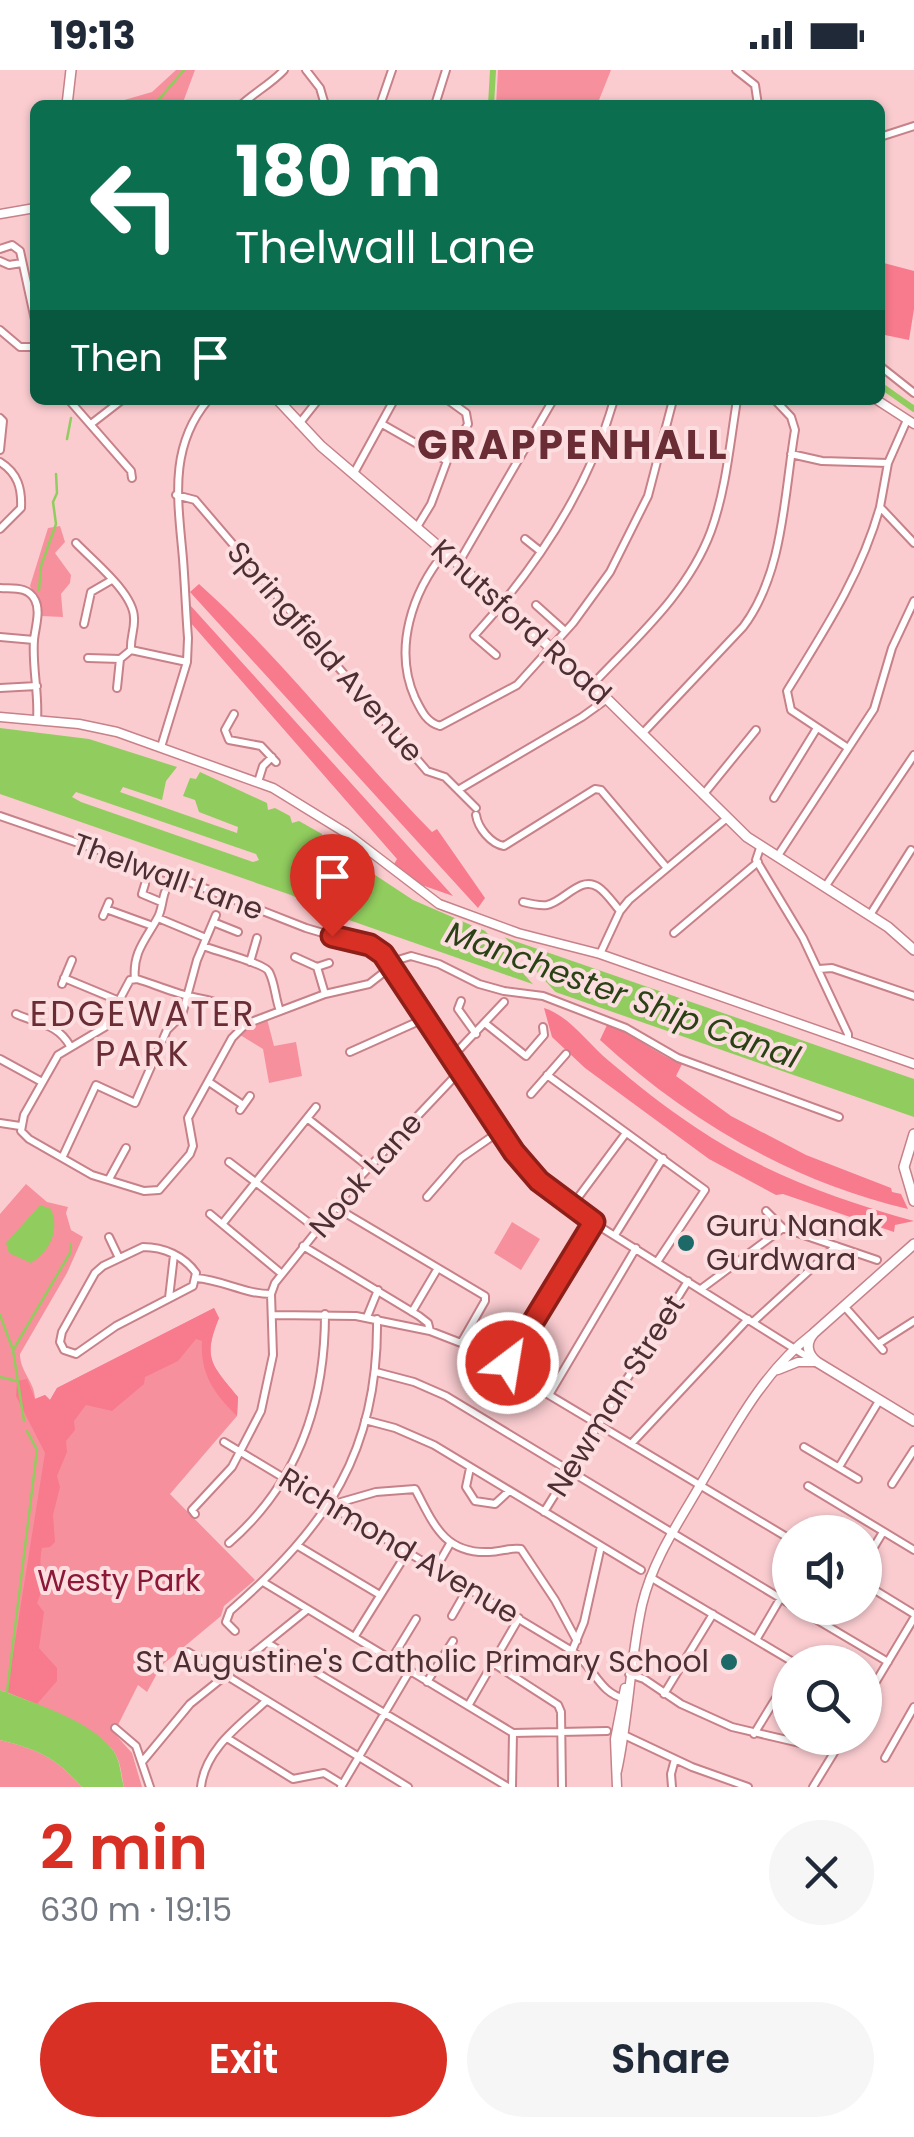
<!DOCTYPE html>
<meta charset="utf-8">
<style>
body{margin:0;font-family:Poppins,sans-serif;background:#f6f6f7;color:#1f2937;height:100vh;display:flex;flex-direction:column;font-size:38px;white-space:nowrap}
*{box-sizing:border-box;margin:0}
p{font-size:32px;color:#747a83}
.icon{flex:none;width:55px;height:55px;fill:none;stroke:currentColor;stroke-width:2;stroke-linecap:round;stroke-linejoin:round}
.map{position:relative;height:1717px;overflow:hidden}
.details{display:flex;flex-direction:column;background:#fff;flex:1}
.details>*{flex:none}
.hud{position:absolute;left:30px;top:30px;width:855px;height:305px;border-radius:15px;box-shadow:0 2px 8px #0004;background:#0b6e4f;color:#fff;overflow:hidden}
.tools{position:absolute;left:772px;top:1445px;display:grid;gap:20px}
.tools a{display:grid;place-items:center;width:110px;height:110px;border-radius:50%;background:#fff;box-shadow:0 2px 8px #0004;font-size:50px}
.pin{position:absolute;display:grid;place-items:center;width:85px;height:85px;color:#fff;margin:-102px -42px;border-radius:50% 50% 50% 0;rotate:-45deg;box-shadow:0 0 10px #0007}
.pin .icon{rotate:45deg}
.me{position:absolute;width:110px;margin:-55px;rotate:31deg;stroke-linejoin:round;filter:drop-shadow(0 0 8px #0008)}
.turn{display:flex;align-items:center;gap:35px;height:210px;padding:0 40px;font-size:45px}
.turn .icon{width:130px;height:130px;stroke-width:2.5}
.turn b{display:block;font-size:70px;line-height:85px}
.then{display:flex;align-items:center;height:95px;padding:0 40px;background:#0003;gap:20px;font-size:38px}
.round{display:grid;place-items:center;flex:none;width:105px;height:105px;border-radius:52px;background:#f6f6f7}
.headline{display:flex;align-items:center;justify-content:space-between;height:170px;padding:0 40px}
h1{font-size:60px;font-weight:600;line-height:75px;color:#d93025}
.button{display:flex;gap:20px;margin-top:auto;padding:20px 40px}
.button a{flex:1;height:115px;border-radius:60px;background:#d93025;color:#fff;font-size:40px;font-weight:600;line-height:115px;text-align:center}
.button a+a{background:#f6f6f7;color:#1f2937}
.status{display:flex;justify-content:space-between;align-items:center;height:70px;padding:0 50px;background:#fff;direction:ltr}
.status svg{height:28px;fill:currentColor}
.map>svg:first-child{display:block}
.green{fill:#f7909d}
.forest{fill:#f87a8d}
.water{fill:#91cc5e;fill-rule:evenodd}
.pier{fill:#faccd0}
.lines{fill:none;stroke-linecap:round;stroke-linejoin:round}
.stream{stroke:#91cc5e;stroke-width:2.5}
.canal{stroke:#91cc5e;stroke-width:6}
.minor-casing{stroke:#c78188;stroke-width:10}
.major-casing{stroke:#c78188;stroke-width:11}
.highway-casing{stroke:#c78188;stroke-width:12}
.minor{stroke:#fff;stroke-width:6}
.major{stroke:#fff;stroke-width:8}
.highway{stroke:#fff;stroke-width:9}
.route-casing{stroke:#8d1f18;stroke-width:25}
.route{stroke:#d93025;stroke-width:18}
.poi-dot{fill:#1c6967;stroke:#fddee0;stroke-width:4}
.labels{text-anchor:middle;stroke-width:8;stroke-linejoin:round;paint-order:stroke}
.street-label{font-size:30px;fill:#4d2f33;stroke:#fddee0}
.poi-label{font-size:30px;fill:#4d2f33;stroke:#fddee0;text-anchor:start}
.park-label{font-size:30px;fill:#8a1836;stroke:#fddee0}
.water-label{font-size:32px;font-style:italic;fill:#2a4115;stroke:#fddee0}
.quarter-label{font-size:35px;letter-spacing:2.5px;fill:#6a2d36;stroke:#fddee0}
.district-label{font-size:40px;font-weight:bold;letter-spacing:2.5px;fill:#6a2d36;stroke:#fddee0}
</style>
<div class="status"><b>19:13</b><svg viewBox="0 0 49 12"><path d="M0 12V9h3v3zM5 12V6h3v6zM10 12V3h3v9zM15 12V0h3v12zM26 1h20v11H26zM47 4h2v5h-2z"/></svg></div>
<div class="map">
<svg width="914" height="1717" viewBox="0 0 914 1717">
<rect width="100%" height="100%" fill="#faccd0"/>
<!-- green -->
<path class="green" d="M 176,0 L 195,0 L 182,35 L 107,35 L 152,22 Z
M 498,0 L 611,0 L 597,35 L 496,35 Z
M 60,456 L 65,472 L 55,483 L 71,505 L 70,513 L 61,524 L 63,547 L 41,546 L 39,534 L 30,516 L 48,458 Z
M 266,945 L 274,976 L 296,972 L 302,1006 L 269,1013 L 263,979 L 237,963 Z
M 26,1114 L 47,1132 L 68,1137 L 66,1143 L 71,1160 L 83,1167 L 67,1203 L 20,1284 C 20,1302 35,1312 35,1329 L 45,1325 L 50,1330 L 57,1318 L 214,1238 L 219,1248 C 202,1289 212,1295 238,1327 L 237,1346 L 170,1424 L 255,1510 L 224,1536 L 221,1546 L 161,1596 L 147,1622 L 138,1615 L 114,1663 L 132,1683 L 142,1717 L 124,1717 C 121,1704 121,1690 112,1679 C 92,1655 30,1631 0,1620 L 0,1144 Z
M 512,1152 L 540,1169 L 521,1200 L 494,1183 Z
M 0,1670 C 39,1680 55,1687 82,1717 L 0,1717 Z"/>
<!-- forest -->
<path class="forest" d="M 880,192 L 914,201 L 914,239 L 909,270 L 880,264 Z
M 199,514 C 280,586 353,682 432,762 L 437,759 L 485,828 L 478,838 L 190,522 Z
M 190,535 L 453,826 L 416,813 L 393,796 L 397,789 L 190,552 Z
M 544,938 C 570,946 588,974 609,991 C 636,1014 665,1037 695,1057 C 763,1103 836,1129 914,1151 L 895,1155 L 894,1162 L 783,1124 L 776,1125 L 709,1089 L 585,998 L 552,967 Z
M 607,955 C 635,964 655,984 682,994 L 676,1006 L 731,1046 L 806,1085 L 891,1118 L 892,1122 L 901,1124 L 908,1139 C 792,1112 687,1050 600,970 Z
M 214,1238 L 219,1248 C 202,1289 212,1295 238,1327 L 237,1346 C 214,1324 200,1304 202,1271 L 196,1269 L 178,1291 L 145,1307 L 144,1314 L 112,1341 L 86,1335 L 74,1351 L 75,1360 L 66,1371 L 67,1382 L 57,1406 L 60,1417 L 53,1445 L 55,1472 L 50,1477 L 42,1478 C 37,1500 47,1512 37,1533 L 44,1542 L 39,1578 L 57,1598 L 57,1611 L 37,1634 L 7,1622 L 45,1383 L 16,1326 L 17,1311 L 27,1309 L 35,1329 L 45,1325 L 50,1330 L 57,1318 Z"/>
<!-- water -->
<path class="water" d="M 0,658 L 89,669 L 177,697 L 166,711 L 162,730 L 123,717 L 120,722 L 237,763 L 238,757 L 199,742 L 195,730 L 183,726 L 190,708 L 196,709 L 200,702 L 267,733 L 268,740 L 275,738 L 290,746 L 292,753 L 299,751 L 322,764 L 323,771 L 329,770 L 359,793 L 361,800 L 366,799 L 413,830 L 480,859 L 914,1009 L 914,1047 L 326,842 L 291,825 L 0,724 ZM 76,722 L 256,784 L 259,790 L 253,792 L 81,732 L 72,727 Z
M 40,1135 L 51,1139 C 60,1161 50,1181 31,1193 L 9,1183 L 6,1173 Z
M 0,1620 C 33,1633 90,1650 112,1679 C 121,1690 120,1704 124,1717 L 82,1717 C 55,1687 39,1680 0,1670 Z"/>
<!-- pier -->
<path class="pier" d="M 477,852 L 498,860 L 562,929 L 540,922 Z"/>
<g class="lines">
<!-- stream -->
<path class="stream" d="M 154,35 L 184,0
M 67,369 L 71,348
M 39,520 L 41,496 L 56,454 L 53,432 L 57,423 L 56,404
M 0,1245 L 13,1280 L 24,1351
M 13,1280 L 70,1183 L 71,1174
M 0,1307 L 17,1311
M 7,1622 L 37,1380 L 27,1361"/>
<!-- canal -->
<path class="canal" d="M 491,35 L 493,0
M 880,315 L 914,339"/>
<defs>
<path id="minor" d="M 306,0 L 320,18 L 325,35
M 736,0 L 755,15 L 758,35
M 241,35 C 255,22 271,14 284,0
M 380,35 L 392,0
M 435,35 L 446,0
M 880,67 L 914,56
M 0,179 L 12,175 L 20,181 L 35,250
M 0,191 L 9,195 L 22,193
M 0,260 L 20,277 L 35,277
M 880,296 L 914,323
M 69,330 L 131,401 L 132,408
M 0,348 L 3,351 L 0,380
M 907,350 L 888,393 L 880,437 L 914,473
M 91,354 L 122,330
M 299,354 L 318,330
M 382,354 L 447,391
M 791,384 L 822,391 L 888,393
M 0,392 C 18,403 22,419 21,438 L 0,459
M 354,403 L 394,330
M 176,425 L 195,430 L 427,701 L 445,707 L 476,738
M 417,457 L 431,434 L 447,391 L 468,354 L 466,343 L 448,330
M 525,469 L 540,481
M 76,473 C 91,489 134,523 134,548 C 135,559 130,568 131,580 L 187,592
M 445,482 C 412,522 393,579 415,628 C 421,640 426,652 440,656 L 517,615 L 573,553 L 610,502 L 648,426 L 673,330
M 458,494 L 553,330
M 0,518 C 13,519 28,516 35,530 C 41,541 35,558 34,570 C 32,597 39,623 37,650
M 536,535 L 565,561
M 84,554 L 91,522 L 110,511
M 0,567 L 34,570
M 496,585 L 474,566 C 535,499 589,418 614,330
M 88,588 L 120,589
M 592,615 C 636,568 688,523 711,461 C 726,420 730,373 737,330
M 0,618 L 37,616
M 117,618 L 120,589 L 131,580
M 234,644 L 225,660 L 229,670 L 261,676 L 276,692
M 642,664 L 743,557 C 784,503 784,424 795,360 L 791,347 L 775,330
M 161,677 L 187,592 L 188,568 C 186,542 185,515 183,489 C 178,431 168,378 208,330
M 848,678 L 791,640 L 787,621 C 824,561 861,505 880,437
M 258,712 L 263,696 L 272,687
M 458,720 L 582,647 L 607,629
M 703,725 L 756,660
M 774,728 L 817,658
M 476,745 C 478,758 491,774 504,776 L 595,719 L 601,720 L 667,798
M 0,746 L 171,805 L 306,858 L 377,879 L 406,915 L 500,1061 L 539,1111 L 594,1153 L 814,1291
M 760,778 L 756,790 L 803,868 L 848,964 L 848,971
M 777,787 L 874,639 L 892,578 L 914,531
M 145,814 L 142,824 L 161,832
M 825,817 L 914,685
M 523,832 C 531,834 539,836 547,835 C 564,832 580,805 598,817 C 606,822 613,833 620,841
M 106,839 L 150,855
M 870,845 L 911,780
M 103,846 L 109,832
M 158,848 L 206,868
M 213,852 L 238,862
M 674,863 L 758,792
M 203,876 C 216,881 266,894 269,902 C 275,913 275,928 280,941
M 600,884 L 620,841 L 629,830 L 727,748
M 295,887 L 317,897
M 250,892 L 257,868
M 819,899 L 832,898 L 914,926
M 64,908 L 117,930
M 135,909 C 132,882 147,868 158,847 C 162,840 162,830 165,822
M 62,914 L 72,890
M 325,924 L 317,897 L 329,893
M 461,931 L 458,939 L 476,964
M 16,944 C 38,954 57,953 70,976
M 246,954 C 220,925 206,933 175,922 C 162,918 150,913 137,909 L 130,910 L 105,957 L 58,985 L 24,1045 L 21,1061 L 29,1069 L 92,1105 L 144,1121 L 159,1120 L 190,1084 L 193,1076 L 188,1048 L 232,968 L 246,954 L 325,924 L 369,914 L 401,889 L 411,886 L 439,894 L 479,914 L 504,921 L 543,926 L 626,958 L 678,988 L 839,1047
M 486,954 L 526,986 L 544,965 L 543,957
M 350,982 L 426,948
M 452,987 L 504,932
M 0,989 L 42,1012
M 547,1005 L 705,1120 L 657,1192
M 209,1012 L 243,1035
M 531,1024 L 566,984
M 240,1040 L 250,1026
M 307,1048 L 369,1097
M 0,1053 L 20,1056
M 63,1086 L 96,1015 L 135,1033 L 167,960 L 182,945 L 197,890 L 216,845
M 229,1092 L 317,1159
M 109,1109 L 126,1078
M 427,1127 L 461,1088 L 500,1061
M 335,1137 L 485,1226 L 485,1231 L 461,1273
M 571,1137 L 626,1063
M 766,1141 L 783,1158 L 877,1190
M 210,1144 L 282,1204
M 223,1153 L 316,1037
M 615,1165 L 663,1088
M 109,1167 L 119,1188
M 303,1176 L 419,1246 L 428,1253 L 430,1261 L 461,1273 L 504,1298 L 790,1469
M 143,1177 C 164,1177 184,1186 196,1203 L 193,1216 L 116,1256 L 76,1284 L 64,1280 L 60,1272 L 62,1262 L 95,1203 L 103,1196 Z
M 196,1208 C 223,1210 244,1224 271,1224
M 701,1219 L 783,1158
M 169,1228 L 174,1185
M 844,1236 L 883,1280
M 412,1242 L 438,1198
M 273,1245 L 356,1246 L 430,1261
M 367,1247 L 378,1220
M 753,1252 L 836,1176
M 878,1274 L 914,1251
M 504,1298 L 594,1153
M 376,1302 L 414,1312 L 446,1326 L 790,1534
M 549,1325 L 636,1178
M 365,1350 L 395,1358 L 434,1375 L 641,1500
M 224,1372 L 572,1581 C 594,1596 599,1624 626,1629
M 631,1374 L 748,1249
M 804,1377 L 858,1409
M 839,1397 L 879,1331
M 470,1398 L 466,1417 L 475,1431 L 495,1434 L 509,1421
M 892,1414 L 914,1380
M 808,1416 L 914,1480
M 331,1435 L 376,1422 L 415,1419 C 433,1452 443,1484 489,1482 C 501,1482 511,1477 521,1479 L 555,1530 L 577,1571
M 544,1442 L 688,1211
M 195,1444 L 192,1440 L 232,1397 L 261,1341 L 273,1285 L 271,1224 L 275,1213 L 359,1108 L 461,1000
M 229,1473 C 298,1413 325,1333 325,1244
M 298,1476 L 380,1525
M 865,1492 L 883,1462
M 436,1498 L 451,1472
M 650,1507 L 793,1592
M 263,1512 L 513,1663 L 607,1661
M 865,1514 L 914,1544
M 797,1538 L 888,1592
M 452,1546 L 468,1518
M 235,1561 L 226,1552 L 230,1541 C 327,1456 379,1382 377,1249
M 355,1566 L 408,1481
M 756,1570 L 790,1512
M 269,1574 L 508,1717
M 572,1581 L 584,1552 L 601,1476
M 188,1582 L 408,1717
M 391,1590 L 416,1549
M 493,1593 L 558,1635 L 561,1642 L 562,1717
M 629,1604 L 644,1609 L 681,1634 L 732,1657 L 834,1681
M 427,1612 L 453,1571
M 664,1624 L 713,1544
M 865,1630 L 914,1548
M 468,1636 L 519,1548
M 115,1658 L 136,1676 L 150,1717
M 622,1664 L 692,1697 L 748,1717
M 754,1664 L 779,1623
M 227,1668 L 293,1709 L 324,1703 L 342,1714
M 885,1688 L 914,1637
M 142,1692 L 190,1634 L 307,1540
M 201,1717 C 205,1679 240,1655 266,1631
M 341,1717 L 409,1602
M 512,1717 L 513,1663
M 672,1717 L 671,1704 L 675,1689
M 813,1717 L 843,1668"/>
<path id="major" d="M 0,144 L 35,138
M 877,330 L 914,354
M 0,647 L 79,654 L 117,662 L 273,718 L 346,763 L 439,834 L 518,863 L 600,884 L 914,994
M 778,1300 L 798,1292 L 817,1292
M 617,1701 C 629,1646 630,1590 642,1535 C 653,1489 679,1452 702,1412 C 733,1360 763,1302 811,1265
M 617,1717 L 615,1669 L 625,1618"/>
<path id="highway" d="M 67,35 L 71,0
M 278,330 L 321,376 L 445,482 L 607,629 L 747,767 L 888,857 L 914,880
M 914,1064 L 904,1097 L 914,1131
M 914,1174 L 814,1263 C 805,1273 807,1284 817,1292 L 914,1351"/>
</defs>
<!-- minor casing -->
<use href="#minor" class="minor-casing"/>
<!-- major casing -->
<use href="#major" class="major-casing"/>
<!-- highway casing -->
<use href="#highway" class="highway-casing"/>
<!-- minor -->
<use href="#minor" class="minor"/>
<!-- major -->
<use href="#major" class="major"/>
<!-- highway -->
<use href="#highway" class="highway"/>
</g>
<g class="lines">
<defs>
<path id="route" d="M 332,866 L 370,875 L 383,884 L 514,1082 L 539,1111 L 594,1152 L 508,1293"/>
</defs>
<!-- route casing -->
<use href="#route" class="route-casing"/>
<!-- route -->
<use href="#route" class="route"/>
</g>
<!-- markers -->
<g class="poi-dot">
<circle cx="686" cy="1173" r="10"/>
<circle cx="729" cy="1592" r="10"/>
</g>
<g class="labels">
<!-- street labels -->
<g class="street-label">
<text transform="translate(521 552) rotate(42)" y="10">Knutsford Road</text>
<text transform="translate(325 582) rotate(49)" y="10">Springfield Avenue</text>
<text transform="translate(168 807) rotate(20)" y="10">Thelwall Lane</text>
<text transform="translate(366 1105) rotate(-49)" y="10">Nook Lane</text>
<text transform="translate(616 1326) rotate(-58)" y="10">Newman Street</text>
<text transform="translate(399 1476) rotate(31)" y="10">Richmond Avenue</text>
</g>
<!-- poi labels -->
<g class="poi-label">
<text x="706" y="1166">Guru Nanak<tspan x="706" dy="34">Gurdwara</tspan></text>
<text x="709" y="1602" text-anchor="end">St Augustine's Catholic Primary School</text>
</g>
<!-- park labels -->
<g class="park-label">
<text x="119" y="1521">Westy Park</text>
</g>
<!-- water labels -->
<g class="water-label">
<text transform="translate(623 925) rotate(20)" y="11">Manchester Ship Canal</text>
</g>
<!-- quarter labels -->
<g class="quarter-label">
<text x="143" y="956">EDGEWATER<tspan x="143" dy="40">PARK</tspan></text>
</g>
<!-- district labels -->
<g class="district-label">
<text x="573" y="389">GRAPPENHALL</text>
</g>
</g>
</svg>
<div class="tools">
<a><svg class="icon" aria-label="sound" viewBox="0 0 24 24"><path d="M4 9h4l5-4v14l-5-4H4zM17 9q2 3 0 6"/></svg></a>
<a><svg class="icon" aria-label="search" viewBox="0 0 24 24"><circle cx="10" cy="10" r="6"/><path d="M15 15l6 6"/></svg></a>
</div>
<div class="pin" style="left:332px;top:866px;background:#d93025"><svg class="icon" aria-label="arrive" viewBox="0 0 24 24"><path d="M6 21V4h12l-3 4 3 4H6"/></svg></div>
<svg class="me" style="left:508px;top:1293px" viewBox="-20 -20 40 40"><circle r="17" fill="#d93025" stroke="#fff" stroke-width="3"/><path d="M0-11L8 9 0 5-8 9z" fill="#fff"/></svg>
<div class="hud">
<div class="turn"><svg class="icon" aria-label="left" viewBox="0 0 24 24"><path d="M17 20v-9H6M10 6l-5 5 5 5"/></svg><div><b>180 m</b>Thelwall Lane</div></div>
<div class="then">Then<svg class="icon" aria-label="arrive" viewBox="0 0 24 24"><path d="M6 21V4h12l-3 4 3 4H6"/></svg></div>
</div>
</div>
<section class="details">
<div class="headline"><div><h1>2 min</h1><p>630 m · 19:15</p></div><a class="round"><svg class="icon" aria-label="close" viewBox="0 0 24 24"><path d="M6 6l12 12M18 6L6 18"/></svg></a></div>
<div class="button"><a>Exit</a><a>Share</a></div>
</section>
